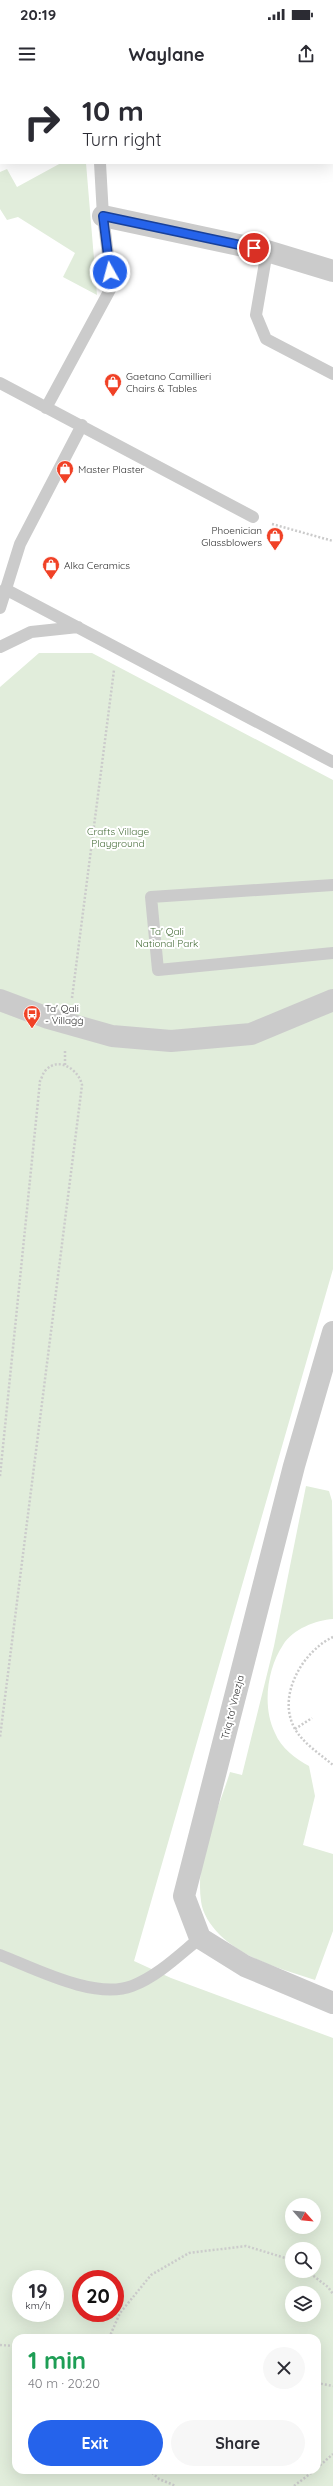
<!DOCTYPE html>
<meta charset="utf-8">
<style>
body{margin:0;font-family:Quicksand,sans-serif;background:#f7f7f7;color:#2b2b33;height:100vh;display:flex;flex-direction:column;font-size:15px;white-space:nowrap}
*{box-sizing:border-box;margin:0}
p{font-size:13px;color:#7c7c81}
.icon{flex:none;width:22px;height:22px;fill:none;stroke:currentColor;stroke-width:2;stroke-linecap:round;stroke-linejoin:round}
.map{position:relative;flex:1;overflow:hidden}
.details{position:absolute;left:12px;top:2254px;width:309px;height:140px;display:flex;flex-direction:column;background:#fff;border-radius:12px;box-shadow:0 4px 16px #0002}
.details>*{flex:none}
.guide{position:absolute;left:0px;top:0px;width:333px;height:84px;box-shadow:0 4px 16px #0002;background:#fff;color:#2b2b33;overflow:hidden}
.needle{width:26px;rotate:117deg}
.buttons{position:absolute;left:285px;top:2118px;display:grid;gap:8px}
.buttons a{display:grid;place-items:center;width:36px;height:36px;border-radius:50%;background:#fff;box-shadow:0 4px 16px #0002;font-size:20px}
.speed{position:absolute;left:12px;top:2190px;display:flex;gap:8px;font-size:20px;font-weight:700;text-align:center}
.speed>*{display:grid;place-content:center;width:52px;height:52px;border-radius:50%;background:#fff;box-shadow:0 4px 16px #0002;line-height:1}
.speed small{font-size:10px;font-weight:400}
.speed .limit{border:6px solid #d22;background:#fff;color:#111}
.pin{position:absolute;display:grid;place-items:center;width:34px;height:34px;color:#fff;margin:-17px;border:2px solid #fff;border-radius:50%;box-shadow:0 1px 4px #0007}
.me{position:absolute;width:44px;margin:-22px;rotate:353deg;stroke-linejoin:round;filter:drop-shadow(0 0 3px #0008)}
.turn{display:flex;align-items:center;gap:14px;height:84px;padding:0 16px;font-size:18px}
.turn .icon{width:52px;height:52px;stroke-width:2.5}
.turn b{display:block;font-size:28px;line-height:34px}
.round{display:grid;place-items:center;flex:none;width:42px;height:42px;border-radius:21px;background:#f7f7f7}
.overview{display:flex;align-items:center;justify-content:space-between;height:68px;padding:0 16px}
h1{font-size:24px;font-weight:700;line-height:30px;color:#1e9e55}
.button{display:flex;gap:8px;margin-top:auto;padding:8px 16px}
.button a{flex:1;height:46px;border-radius:24px;background:#2563eb;color:#fff;font-size:16px;font-weight:700;line-height:46px;text-align:center}
.button a+a{background:#f7f7f7;color:#2b2b33}
.status{display:flex;justify-content:space-between;align-items:center;height:28px;padding:0 20px;background:#fff;direction:ltr}
.status svg{height:11px;fill:currentColor}
header{display:flex;justify-content:space-between;align-items:center;height:52px;padding:0 16px;background:#fff;font-size:18px;font-weight:700}
.map>svg:first-child{display:block}
.green{fill:#e1eddb;fill-rule:evenodd}
.lines{fill:none;stroke-linecap:round;stroke-linejoin:round}
.path{stroke:#cbcbcb;stroke-width:2.5;stroke-dasharray:2 2;stroke-linecap:butt}
.lane{stroke:#cbcbcb;stroke-width:12}
.street{stroke:#cbcbcb;stroke-width:22}
.route-casing{stroke:#184099;stroke-width:10}
.route{stroke:#2563eb;stroke-width:7}
.labels{text-anchor:middle;stroke-width:4;stroke-linejoin:round;paint-order:stroke}
.poi-label{font-size:10px;fill:#2e2e2e;stroke:#fff;text-anchor:start}
.park-label{font-size:10px;fill:#466d39;stroke:#fff}
.street-label{font-size:10px;fill:#2e2e2e;stroke:#fff}
</style>
<div class="status"><b>20:19</b><svg viewBox="0 0 49 12"><path d="M0 12V9h3v3zM5 12V6h3v6zM10 12V3h3v9zM15 12V0h3v12zM26 1h20v11H26zM47 4h2v5h-2z"/></svg></div>
<header><svg class="icon" aria-label="menu" viewBox="0 0 24 24"><path d="M4 6h16M4 12h16M4 18h16"/></svg>Waylane<svg class="icon" aria-label="share" viewBox="0 0 24 24"><path d="M12 15V3M7 8l5-5 5 5M5 13v7h14v-7"/></svg></header>
<div class="map">
<svg width="333" height="2406" viewBox="0 0 333 2406">
<rect width="100%" height="100%" fill="#fff"/>
<!-- green -->
<path class="green" d="M 61,83 L 86,83 L 97,215 L 63,197 L 75,173 L 18,137 L 7,140 L 0,129 L 0,92 L 7,89 L 17,107 Z
M 39,573 L 92,573 L 333,700 L 333,1189 L 134,1881 L 171,1898 L 333,1958 L 333,2406 L 0,2406 L 0,607 ZM 292,2125 L 314,2125 L 314,2147 L 292,2147 ZM 292,2169 L 314,2169 L 314,2191 L 292,2191 ZM 21,2199 L 55,2199 L 55,2233 L 21,2233 ZM 81,2199 L 115,2199 L 115,2233 L 81,2233 ZM 292,2213 L 314,2213 L 314,2235 L 292,2235 ZM 16,2258 L 317,2258 L 317,2390 L 16,2390 Z
M 306,1406 L 329,1411 L 332,1421 L 333,1539 C 316,1540 293,1549 283,1565 C 267,1589 262,1627 275,1653 C 281,1668 296,1679 309,1686 L 315,1716 L 303,1765 L 333,1774 L 333,1851 L 315,1900 C 294,1893 272,1887 252,1877 C 231,1867 204,1846 201,1821 C 195,1778 218,1731 230,1692 L 242,1695 L 274,1566 Z"/>
<g class="lines">
<!-- path -->
<path class="path" d="M 272,444 L 333,461
M 72,918 L 114,590
M 65,985 L 65,970
M 0,1396 L 40,1001 C 42,998 43,992 46,990 C 59,976 79,990 82,1005 L 0,1657
M 333,1557 C 303,1571 276,1616 295,1649 C 303,1663 321,1675 333,1685
M 295,1649 L 312,1638
M 307,2191 L 328,2207 L 333,2214
M 109,2258 L 120,2233 L 151,2195 L 189,2173 L 246,2166 L 292,2180
M 0,2265 L 16,2266
M 317,2303 L 333,2306
M 317,2388 L 333,2374
M 149,2390 L 159,2399 L 176,2406
M 294,2406 L 315,2390"/>
<!-- lane -->
<path class="lane" d="M 94,0 L 94,1
M 0,27 L 1,27
M 267,171 L 256,235 L 266,259 L 333,294
M 0,303 L 253,437
M 46,328 L 112,206 L 103,136 L 100,83
M 5,509 L 333,682
M 0,528 L 20,464 L 82,345
M 0,567 L 31,552 L 78,547
M 333,805 L 151,817 L 158,890 L 333,873
M 0,1875 C 36,1889 95,1920 132,1906 C 158,1896 179,1875 200,1858"/>
<!-- street -->
<path class="street" d="M 103,136 L 267,171 L 333,191
M 0,920 L 48,938 L 112,956 L 171,961 L 251,954 L 333,920
M 333,1252 L 294,1386 L 184,1816 L 200,1858 L 245,1886 L 333,1923"/>
</g>
<g class="lines">
<defs>
<path id="route" d="M 110,192 L 103,136 L 254,168"/>
</defs>
<!-- route casing -->
<use href="#route" class="route-casing"/>
<!-- route -->
<use href="#route" class="route"/>
</g>
<!-- icons -->
<defs>
<symbol id="shop-pin" viewBox="-11 -11 22 30"><path d="M0 17L-7.5 6A9.5 9.5 0 1 1 7.5 6Z" fill="#f04126" stroke="#fff"/><path d="M-5-2.5h2.3a2.7 3.5 0 0 1 5.4 0H5L5.5 6h-11ZM-1.5-2.5h3a1.5 2.3 0 0 0-3 0Z" fill="#fff"/></symbol>
<symbol id="bus-pin" viewBox="-11 -11 22 30"><path d="M0 17L-7.5 6A9.5 9.5 0 1 1 7.5 6Z" fill="#f04126" stroke="#fff"/><path d="M-5-6H5V4H4V6H2V4H-2V6H-4V4H-5ZM-3.5-4V0h7V-4ZM-3.5 1.2v1.5H-2V1.2ZM2 1.2v1.5H3.5V1.2Z" fill="#fff"/></symbol>
</defs>
<g fill-rule="evenodd">
<use href="#shop-pin" x="103" y="292" width="20" height="27"/>
<use href="#shop-pin" x="55" y="379" width="20" height="27"/>
<use href="#shop-pin" x="265" y="446" width="20" height="27"/>
<use href="#shop-pin" x="41" y="475" width="20" height="27"/>
<use href="#bus-pin" x="22" y="924" width="20" height="27"/>
</g>
<g class="labels">
<!-- poi labels -->
<g class="poi-label">
<text x="126" y="300">Gaetano Camillieri<tspan x="126" dy="12">Chairs &amp; Tables</tspan></text>
<text x="78" y="393">Master Plaster</text>
<text x="262" y="454" text-anchor="end">Phoenician<tspan x="262" dy="12">Glassblowers</tspan></text>
<text x="64" y="489">Alka Ceramics</text>
<text x="45" y="932">Ta' Qali<tspan x="45" dy="12">- Villaġġ</tspan></text>
</g>
<!-- park labels -->
<g class="park-label">
<text x="118" y="755">Crafts Village<tspan x="118" dy="12">Playground</tspan></text>
<text x="167" y="855">Ta' Qali<tspan x="167" dy="12">National Park</tspan></text>
</g>
<!-- street labels -->
<g class="street-label">
<text transform="translate(232 1627) rotate(-76)" y="4">Triq ta' Vnezja</text>
</g>
</g>
</svg>
<div class="buttons">
<a><svg class="needle" viewBox="-14 -14 28 28"><path d="M0-13l5 13h-10z" fill="#e53935"/><path d="M0 13l5-13h-10z" fill="#7c7c81"/></svg></a>
<a><svg class="icon" aria-label="search" viewBox="0 0 24 24"><circle cx="10" cy="10" r="6"/><path d="M15 15l6 6"/></svg></a>
<a><svg class="icon" aria-label="layers" viewBox="0 0 24 24"><path d="M12 4l9 5-9 5-9-5zM3 14l9 5 9-5"/></svg></a>
</div>
<div class="speed"><div>19<small>km/h</small></div><div class="limit">20</div></div>
<div class="pin" style="left:254px;top:168px;background:#d93025"><svg class="icon" aria-label="arrive" viewBox="0 0 24 24"><path d="M6 21V4h12l-3 4 3 4H6"/></svg></div>
<svg class="me" style="left:110px;top:192px" viewBox="-20 -20 40 40"><circle r="17" fill="#2563eb" stroke="#fff" stroke-width="3"/><path d="M0-11L8 9 0 5-8 9z" fill="#fff"/></svg>
<div class="guide">
<div class="turn"><svg class="icon" aria-label="right" viewBox="0 0 24 24"><path d="M7 20v-9h11M14 6l5 5-5 5"/></svg><div><b>10 m</b>Turn right</div></div>
</div>
<section class="details">
<div class="overview"><div><h1>1 min</h1><p>40 m · 20:20</p></div><a class="round"><svg class="icon" aria-label="close" viewBox="0 0 24 24"><path d="M6 6l12 12M18 6L6 18"/></svg></a></div>
<div class="button"><a>Exit</a><a>Share</a></div>
</section>
</div>
